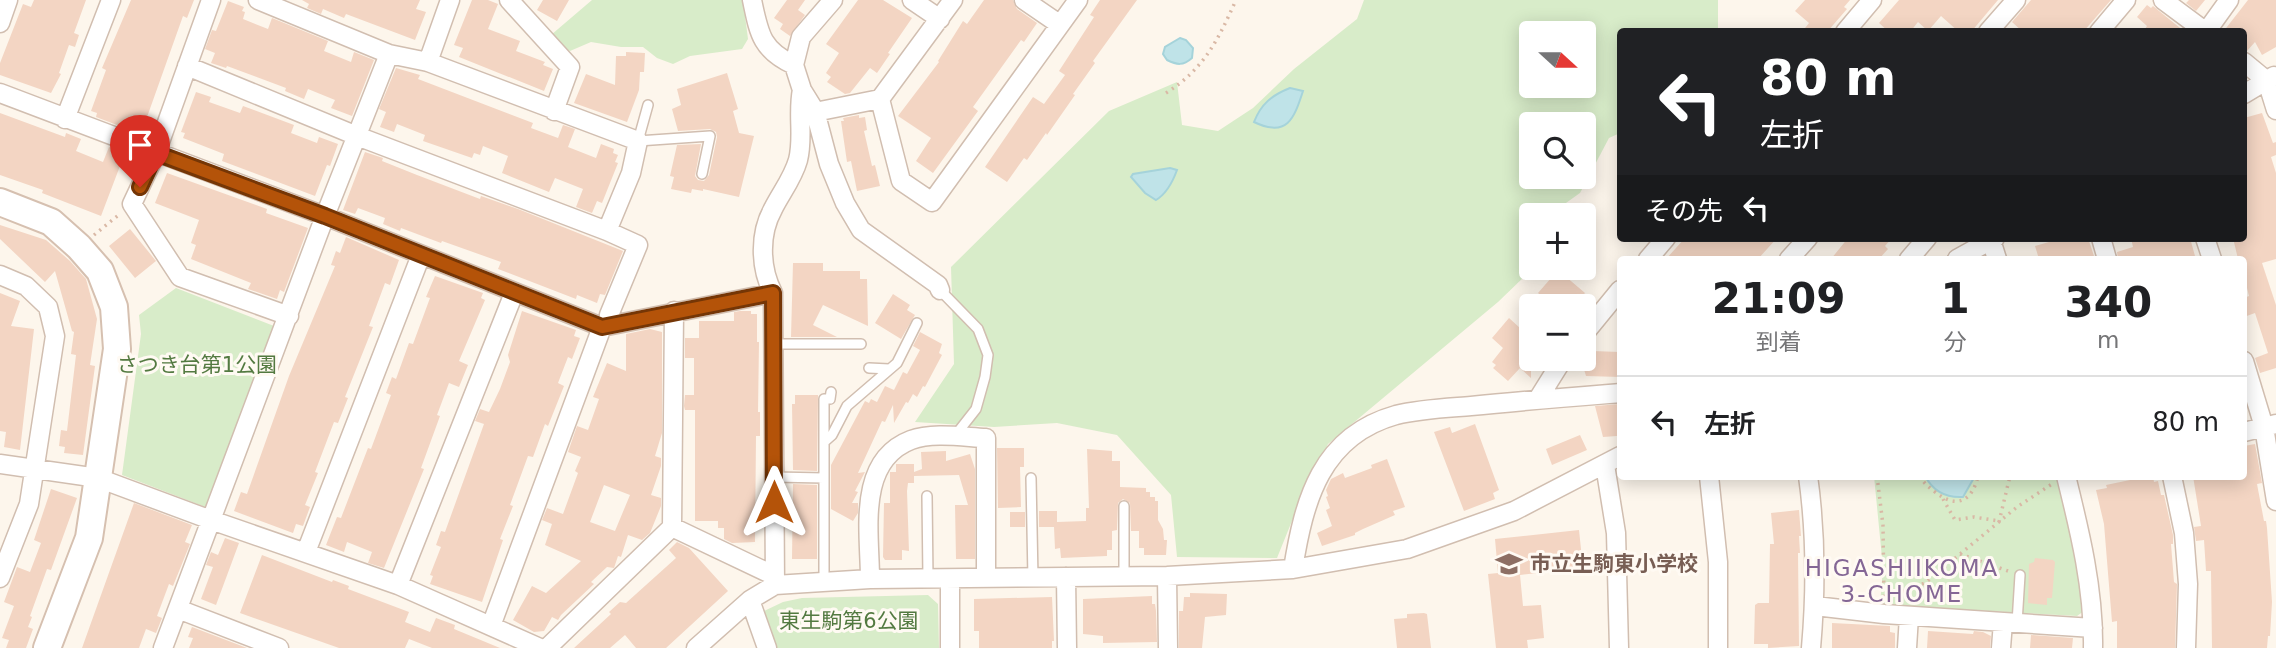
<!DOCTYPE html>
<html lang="ja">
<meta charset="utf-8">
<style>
body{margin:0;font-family:"DejaVu Sans","Noto Sans JP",sans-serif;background:#f6f6f6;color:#202124;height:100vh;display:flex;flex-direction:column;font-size:26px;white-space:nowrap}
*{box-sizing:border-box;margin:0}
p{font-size:23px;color:#757577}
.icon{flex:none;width:38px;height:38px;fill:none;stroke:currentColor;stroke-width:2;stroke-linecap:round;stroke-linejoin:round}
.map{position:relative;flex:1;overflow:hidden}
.sheet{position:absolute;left:1617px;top:256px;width:630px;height:224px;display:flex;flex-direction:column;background:#fff;border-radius:7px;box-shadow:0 4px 18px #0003}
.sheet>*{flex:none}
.hud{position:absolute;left:1617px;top:28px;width:630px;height:214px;border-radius:7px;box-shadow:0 4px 18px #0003;background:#202124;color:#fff;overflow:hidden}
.needle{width:46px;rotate:111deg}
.controls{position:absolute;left:1519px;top:21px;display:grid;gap:14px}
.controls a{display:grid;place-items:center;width:77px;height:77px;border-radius:7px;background:#fff;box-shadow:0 4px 18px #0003;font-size:35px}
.pin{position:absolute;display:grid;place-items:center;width:60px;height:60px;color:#fff;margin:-72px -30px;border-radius:50% 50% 50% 0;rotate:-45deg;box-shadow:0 0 7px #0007}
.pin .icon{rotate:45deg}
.me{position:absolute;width:77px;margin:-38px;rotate:0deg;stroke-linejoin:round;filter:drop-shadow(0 0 5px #0008)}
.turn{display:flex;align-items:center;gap:24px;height:147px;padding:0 28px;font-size:32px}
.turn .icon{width:91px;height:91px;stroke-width:2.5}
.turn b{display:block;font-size:49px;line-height:60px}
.then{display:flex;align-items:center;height:66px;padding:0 28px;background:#0003;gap:14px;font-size:26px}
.eta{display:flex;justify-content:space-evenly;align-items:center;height:119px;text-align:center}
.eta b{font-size:42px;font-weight:700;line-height:49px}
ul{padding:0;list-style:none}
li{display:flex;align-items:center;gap:21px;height:91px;padding:0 28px;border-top:2px solid #e0e0e0}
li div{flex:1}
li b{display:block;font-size:26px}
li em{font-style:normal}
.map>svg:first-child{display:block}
.green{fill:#d8ecc9;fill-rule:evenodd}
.water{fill:#bfe3e8;stroke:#a5d3da;stroke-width:2}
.building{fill:#f3d5c3;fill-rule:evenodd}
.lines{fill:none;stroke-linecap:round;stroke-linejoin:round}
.lane-casing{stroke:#d1beb0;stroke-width:12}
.street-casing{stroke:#d1beb0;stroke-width:21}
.secondary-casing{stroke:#d6c0b0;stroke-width:30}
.path{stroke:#d9b8a5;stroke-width:3.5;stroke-dasharray:2 5;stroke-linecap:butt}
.lane{stroke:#fff;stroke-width:9}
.street{stroke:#fff;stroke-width:18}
.secondary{stroke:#fff;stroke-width:26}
.route-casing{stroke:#753606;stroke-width:18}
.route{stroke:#b45309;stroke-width:12}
.labels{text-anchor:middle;stroke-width:6;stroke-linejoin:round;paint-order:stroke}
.park-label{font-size:21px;fill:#537a41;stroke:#fffaf3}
.education-label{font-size:21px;font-weight:bold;fill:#785e54;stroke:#fffaf3;text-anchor:start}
.neighbourhood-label{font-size:23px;letter-spacing:2px;fill:#846695;stroke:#fffaf3}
</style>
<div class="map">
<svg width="2276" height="648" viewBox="0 0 2276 648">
<rect width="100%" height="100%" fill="#fdf6ec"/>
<!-- green -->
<path class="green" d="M 592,0 L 743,0 L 748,39 L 742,49 L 690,56 L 673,64 L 657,58 L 643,47 L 621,47 L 591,42 L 570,51 L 559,45 L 551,35 Z
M 1364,0 L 1718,0 L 1718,31 L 1620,32 L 1620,133 L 1609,138 L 1580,193 L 1549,215 L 1531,215 L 1531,260 L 1527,274 L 1498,302 L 1328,444 L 1300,501 L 1277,558 L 1177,557 L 1171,495 L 1117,435 L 1057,423 L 994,427 L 915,422 L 954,364 L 951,267 L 1109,111 L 1177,82 L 1182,125 L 1218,131 L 1253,108 L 1294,69 L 1357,19 ZM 1531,33 L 1584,33 L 1584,86 L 1531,86 ZM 1531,124 L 1584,124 L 1584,177 L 1531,177 Z
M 176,288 L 274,326 L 208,508 L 122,475 L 141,334 L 139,315 Z
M 1874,476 L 2056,476 L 2069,524 L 2084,611 L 2077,616 L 1880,605 L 1883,568 Z
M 928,595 L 938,604 L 939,648 L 773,648 L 760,613 L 783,602 L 802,598 Z"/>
<!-- water -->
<path class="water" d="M 1180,38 L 1186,40 L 1193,48 L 1192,58 C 1183,66 1177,65 1167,60 L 1163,54 L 1165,47 Z
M 1290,88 L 1303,91 C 1294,119 1287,138 1254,122 C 1261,104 1272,95 1290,88 Z
M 1170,168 L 1177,170 C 1173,181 1166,194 1156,200 L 1145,193 L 1131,177 L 1133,174 Z
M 1925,476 L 1975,476 L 1963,497 C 1946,498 1933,491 1925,476 Z"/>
<!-- building -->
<path class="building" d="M 34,0 L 86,0 L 74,33 L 79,35 L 75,47 L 69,45 L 59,73 L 61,74 L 51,93 L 0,75 L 0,63 L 23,4 L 31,7 Z
M 131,0 L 194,0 L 187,18 L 183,16 L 141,134 L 96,117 L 97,113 L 91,111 L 106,70 L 102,68 Z
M 302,0 L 420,0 L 416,9 L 426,12 L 415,40 L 346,14 L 344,18 L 323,9 L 321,14 L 307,8 L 309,4 Z
M 472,0 L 488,0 L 498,4 L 488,29 L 520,41 L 516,51 L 545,62 L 543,65 L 553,69 L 544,91 L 459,57 L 463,48 L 454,45 Z
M 543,0 L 569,0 L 557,21 L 537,10 Z
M 787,0 L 805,0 L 798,10 L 805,15 L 790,36 L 780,29 L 783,24 L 774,18 Z
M 858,0 L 883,0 L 912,18 L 888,53 L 890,54 L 877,73 L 870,68 L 850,93 L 845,94 L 827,82 L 831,77 L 826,73 L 839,53 L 826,44 Z
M 984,0 L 1013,0 L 1017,9 L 1037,23 L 1024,42 L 1021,40 L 973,107 L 978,111 L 933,173 L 916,161 L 931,138 L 898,116 L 939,62 L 938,61 L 963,21 L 967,24 Z
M 1100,0 L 1137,0 L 1093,61 L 1095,63 L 1073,94 L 1075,95 L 1047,135 L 1046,133 L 1027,160 L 1024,158 L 1007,182 L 985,167 L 1033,97 L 1044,104 L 1065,75 L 1059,71 L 1094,17 L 1090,15 Z
M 1805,0 L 1850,0 L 1844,7 L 1847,9 L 1827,32 L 1802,32 L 1809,23 L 1795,11 Z
M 1899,0 L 1998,0 L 1971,32 L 1959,32 L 1941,16 L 1928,31 L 1918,22 L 1910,32 L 1889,32 L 1879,23 Z
M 2031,0 L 2111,0 L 2083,32 L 2023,32 L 2012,22 Z
M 2189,0 L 2205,0 L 2196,11 L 2186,3 Z
M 2248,0 L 2276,0 L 2276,47 L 2262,55 L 2255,42 L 2247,51 L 2244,51 L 2244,32 L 2223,32 Z
M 228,1 L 244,7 L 242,11 L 245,12 L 243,19 L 268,29 L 272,18 L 328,41 L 324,51 L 351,62 L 354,52 L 374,60 L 352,116 L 331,108 L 335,100 L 308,89 L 304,99 L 285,91 L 286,88 L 227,66 L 226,68 L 211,63 L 215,53 L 205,49 L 212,30 L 216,31 Z
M 2147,5 L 2151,8 L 2153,6 L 2185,32 L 2143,32 L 2147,26 L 2137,17 Z
M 626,52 L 645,53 L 644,72 L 640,72 L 639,90 L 627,122 L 574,103 L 586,74 L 615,85 L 616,56 L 626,56 Z
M 396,68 L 420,75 L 418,79 L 533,123 L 531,128 L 558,138 L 563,125 L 575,129 L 568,147 L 596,158 L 601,144 L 614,149 L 613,153 L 618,155 L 615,162 L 618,163 L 602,203 L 597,201 L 592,213 L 576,207 L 583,189 L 555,178 L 549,192 L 502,173 L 508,156 L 483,146 L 480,155 L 474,153 L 472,158 L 423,141 L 425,135 L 397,124 L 394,132 L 380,127 L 386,112 L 379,109 Z
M 727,73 L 738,109 L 733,111 L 739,133 L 754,136 L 739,197 L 703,189 L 703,191 L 692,189 L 691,193 L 671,189 L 674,177 L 670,176 L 677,145 L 701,144 L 695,176 L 698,180 L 704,181 L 709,175 L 717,137 L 716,132 L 710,129 L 678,131 L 672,109 L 681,105 L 677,89 Z
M 196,92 L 211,97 L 209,102 L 240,113 L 243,106 L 294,125 L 291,133 L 317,143 L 319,137 L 338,144 L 330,166 L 327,165 L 315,196 L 222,161 L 224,154 L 183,138 L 185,133 L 181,132 Z
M 0,113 L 65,137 L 66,133 L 81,139 L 76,151 L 103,162 L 109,147 L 130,154 L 125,168 L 120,166 L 101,216 L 42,193 L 43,190 L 0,175 Z
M 2262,113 L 2273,143 L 2276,142 L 2276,155 L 2271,157 L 2276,173 L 2276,259 L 2262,263 L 2276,305 L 2276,368 L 2260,373 L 2255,358 L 2268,353 L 2255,313 L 2244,317 L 2244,298 L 2249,296 L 2244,276 L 2244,259 L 2238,259 L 2233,238 L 2244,238 L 2244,118 Z
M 859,115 L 859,118 L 865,117 L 867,130 L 864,131 L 872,166 L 875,165 L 880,186 L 857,191 L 851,161 L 847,162 L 841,121 L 844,121 L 843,118 Z
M 365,152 L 383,158 L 382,161 L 417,175 L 480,199 L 481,196 L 518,209 L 623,251 L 605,295 L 600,294 L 597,303 L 577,295 L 576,299 L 498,269 L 501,262 L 442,241 L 441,243 L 401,228 L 400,231 L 383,224 L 385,218 L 358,208 L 355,214 L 343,210 Z
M 167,173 L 267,209 L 266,213 L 308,228 L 284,292 L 280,290 L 277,299 L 248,289 L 251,283 L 191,259 L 196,245 L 191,243 L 199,220 L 155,203 Z
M 0,225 L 46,240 L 70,261 L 86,279 L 97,319 L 90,365 L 95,366 L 83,455 L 64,453 L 65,447 L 59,446 L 61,430 L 67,431 L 76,355 L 71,354 L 74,332 L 72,331 L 55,271 L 45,282 L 0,239 Z
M 130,229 L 156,261 L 135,278 L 109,246 Z
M 346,237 L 399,260 L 390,285 L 385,283 L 369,326 L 373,327 L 345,397 L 348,398 L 338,423 L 334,422 L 315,472 L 318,473 L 305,505 L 310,507 L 303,526 L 296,524 L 293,533 L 234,511 L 241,492 L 247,494 L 289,376 L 335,266 L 331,265 L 336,251 L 340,253 Z
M 1685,238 L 1777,238 L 1758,259 L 1666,259 Z
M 1848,238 L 1892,238 L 1885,246 L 1888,249 L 1879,259 L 1831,259 Z
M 2048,238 L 2088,238 L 2095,259 L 2039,259 L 2035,246 L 2049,242 Z
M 2131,238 L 2190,238 L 2195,256 L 2185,259 L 2118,259 L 2117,252 L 2133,247 Z
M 793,263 L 823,263 L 823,271 L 860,271 L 860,279 L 867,279 L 868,326 L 823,305 L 813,325 L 837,337 L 791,337 Z
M 1558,270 L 1585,293 L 1574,306 L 1554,306 L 1538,293 Z
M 435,276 L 483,293 L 481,298 L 485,300 L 459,361 L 468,365 L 459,387 L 449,383 L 437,415 L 440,416 L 421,468 L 424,469 L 384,568 L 368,563 L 372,552 L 347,542 L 344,552 L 326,545 L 337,517 L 341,518 L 368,448 L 371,449 L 391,395 L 386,393 L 392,377 L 396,379 L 409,343 L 413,344 L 430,298 L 426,297 Z
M 0,293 L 20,301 L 11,326 L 34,329 L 20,450 L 4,447 L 6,432 L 0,431 Z
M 893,294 L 910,305 L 907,310 L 915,315 L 901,339 L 875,323 Z
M 522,311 L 576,330 L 574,336 L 580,338 L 572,359 L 568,357 L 558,383 L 564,386 L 548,426 L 545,424 L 533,457 L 528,456 L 510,505 L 513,506 L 500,539 L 503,540 L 482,602 L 430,584 L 433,576 L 430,575 L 441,547 L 436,545 L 441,531 L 445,532 L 484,424 L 475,421 L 480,409 L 489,412 L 500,389 L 510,362 L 508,355 Z
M 740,311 L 751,311 L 751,314 L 757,314 L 757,342 L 759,342 L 758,412 L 760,412 L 760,436 L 756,436 L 755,542 L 732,543 L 724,539 L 724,528 L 718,528 L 718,521 L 695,521 L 695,410 L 685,410 L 684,406 L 685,395 L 694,395 L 694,358 L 685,358 L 685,338 L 699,338 L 699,321 L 734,321 L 734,312 Z
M 1509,318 L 1531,338 L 1531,378 L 1520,368 L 1508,381 L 1493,368 L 1496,365 L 1492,362 L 1503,348 L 1492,338 Z
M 650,329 L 662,332 L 662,433 L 655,456 L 661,458 L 661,466 L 651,495 L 661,498 L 661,506 L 650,533 L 642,540 L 628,535 L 621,557 L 618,556 L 614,568 L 607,567 L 591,582 L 594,584 L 561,615 L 558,620 L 552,617 L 544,631 L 534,632 L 513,620 L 532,586 L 546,593 L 581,561 L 545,545 L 552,524 L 542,520 L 547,508 L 563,514 L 578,473 L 575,471 L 581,457 L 568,452 L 577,426 L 588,430 L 599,399 L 593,397 L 607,363 L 626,371 L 626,334 ZM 604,485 L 630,495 L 615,531 L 590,522 Z
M 920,332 L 942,344 L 939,353 L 942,355 L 925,387 L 923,386 L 917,397 L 913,394 L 908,403 L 906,402 L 894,423 L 893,405 L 885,422 L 882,421 L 858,473 L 865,472 L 855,491 L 858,492 L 852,503 L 858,503 L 858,513 L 853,521 L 831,509 L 831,465 L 865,401 L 869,403 L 871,399 L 877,402 L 885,386 L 894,390 L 903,372 L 907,374 L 920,350 L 913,346 Z
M 1592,351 L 1620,352 L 1620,377 L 1586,376 L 1582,363 L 1591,362 Z
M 795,395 L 818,395 L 817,471 L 793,470 L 792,404 L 795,404 Z
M 1620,404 L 1620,430 L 1617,430 L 1617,436 L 1603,437 L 1595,406 Z
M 1475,424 L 1499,490 L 1493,493 L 1495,499 L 1464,511 L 1434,432 L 1450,427 L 1452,433 Z
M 1580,435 L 1587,450 L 1552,465 L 1546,449 Z
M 2255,444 L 2262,483 L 2257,484 L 2264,521 L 2266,521 L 2267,528 L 2272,602 L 2270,636 L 2268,636 L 2267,648 L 2212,648 L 2211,571 L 2206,571 L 2204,540 L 2196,541 L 2194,527 L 2201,526 L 2193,476 L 2244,476 L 2244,446 Z
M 997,448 L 1024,448 L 1024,467 L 1020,467 L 1021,507 L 998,508 Z
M 1087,449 L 1112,451 L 1112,461 L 1120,461 L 1120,487 L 1146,488 L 1146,492 L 1150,492 L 1150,497 L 1155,497 L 1155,501 L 1158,501 L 1158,520 L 1163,529 L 1164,540 L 1167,540 L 1166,555 L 1144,555 L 1144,548 L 1139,548 L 1139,531 L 1131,531 L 1130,503 L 1123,499 L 1118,503 L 1117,530 L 1112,531 L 1112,550 L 1107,550 L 1107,556 L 1061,558 L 1060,548 L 1055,549 L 1054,527 L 1039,527 L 1039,511 L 1057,511 L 1057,522 L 1086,521 L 1086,508 L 1089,508 Z
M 946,451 L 946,461 L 970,454 L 975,469 L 975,559 L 956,559 L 955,505 L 968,505 L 959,475 L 914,476 L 914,483 L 908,483 L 907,491 L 909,551 L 902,550 L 902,560 L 885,560 L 883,557 L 884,503 L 890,503 L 890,472 L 896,472 L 896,464 L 914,464 L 914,472 L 922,469 L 921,452 Z
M 1387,459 L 1405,507 L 1393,511 L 1395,515 L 1363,529 L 1355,533 L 1355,535 L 1322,546 L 1317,533 L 1332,526 L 1326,510 L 1330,508 L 1326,497 L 1328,496 L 1326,490 L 1331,479 L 1343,473 L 1345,478 L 1372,468 L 1371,465 Z
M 2129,476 L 2153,476 L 2154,482 L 2158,481 L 2161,495 L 2164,495 L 2173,535 L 2173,544 L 2171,544 L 2174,582 L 2177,584 L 2175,648 L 2117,648 L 2117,621 L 2112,622 L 2104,524 L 2096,490 L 2107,488 L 2106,485 L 2130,480 Z
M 793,484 L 817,485 L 817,559 L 792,559 Z
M 51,489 L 77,498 L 51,570 L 47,569 L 30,616 L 32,617 L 28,627 L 33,629 L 26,648 L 6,648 L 9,640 L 2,638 L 14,606 L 4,602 L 17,567 L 30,572 L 41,543 L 34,540 Z
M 134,503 L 192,525 L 185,542 L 190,544 L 173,586 L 169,584 L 157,616 L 162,618 L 156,633 L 146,629 L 139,648 L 82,648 Z
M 1799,510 L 1801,536 L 1799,536 L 1800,553 L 1798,553 L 1799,646 L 1768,648 L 1768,644 L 1754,644 L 1755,605 L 1758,603 L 1769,603 L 1770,544 L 1774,544 L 1771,513 Z
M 1010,512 L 1025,512 L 1025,527 L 1010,527 Z
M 1579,530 L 1583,568 L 1520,575 L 1523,606 L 1541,605 L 1544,638 L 1527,640 L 1528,648 L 1496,648 L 1488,574 L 1498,573 L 1495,539 Z
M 225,538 L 239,543 L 216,605 L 201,599 L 213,567 L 206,565 L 211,552 L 218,555 Z
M 677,542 L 689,548 L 728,591 L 666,648 L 636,648 L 625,635 L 610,648 L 574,648 L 611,614 L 609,612 L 620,602 L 626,603 L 676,558 L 669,550 Z
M 262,555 L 332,582 L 333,580 L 349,586 L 348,589 L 409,612 L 405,622 L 430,632 L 436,618 L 455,625 L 454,629 L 500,648 L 432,648 L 409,639 L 405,648 L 339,648 L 240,613 Z
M 2035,558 L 2053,560 L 2055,562 L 2052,598 L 2047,598 L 2047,605 L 2028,603 L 2029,564 L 2034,562 Z
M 1190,593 L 1227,594 L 1226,615 L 1205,617 L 1202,648 L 1179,648 L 1179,611 L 1183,611 L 1184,597 L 1190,597 Z
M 1152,596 L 1152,604 L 1155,604 L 1156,611 L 1157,642 L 1103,643 L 1103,636 L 1083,634 L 1083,599 Z
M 1052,597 L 1054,641 L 1052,641 L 1052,648 L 979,648 L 979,631 L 974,631 L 974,599 Z
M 1424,613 L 1427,614 L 1431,648 L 1397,648 L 1394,619 L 1407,618 L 1407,614 Z
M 1832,623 L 1890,626 L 1890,632 L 1895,633 L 1895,648 L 1832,648 Z
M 192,627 L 247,648 L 189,648 L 193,638 L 188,637 Z
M 1928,631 L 1973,634 L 1974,631 L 1983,632 L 1991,636 L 1990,648 L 1927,648 Z
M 2031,635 L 2073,638 L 2072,648 L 2030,648 Z"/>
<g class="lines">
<defs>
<path id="lane" d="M 648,105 L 638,141 L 710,136 L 702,174
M 940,290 L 978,329 L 988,355 L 985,377 L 976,409 L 954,437
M 773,344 L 861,344
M 869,368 L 889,369
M 824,442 L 832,435 L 847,406 L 897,363 L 917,323
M 774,477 L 824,478
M 1031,478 L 1033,578
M 927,496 L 928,579
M 1124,506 L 1124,576
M 824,581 L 824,399 L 830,399 L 831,392
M 2017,623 L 2020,575"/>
<path id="street" d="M 211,0 L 156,153 L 132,204 L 180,277 L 289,316
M 258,0 L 389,54 L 428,62 L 638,141 L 631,173 L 607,231
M 509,0 L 570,67 L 554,111
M 752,0 C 759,33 761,50 794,65 L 802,90 L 815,111 L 829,164 L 845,203 L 861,230 L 938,285 L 940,290
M 912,0 L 940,19
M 1024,0 L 1059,24
M 2163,0 L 2206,32
M 0,23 L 8,0
M 1845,32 L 1872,0
M 1988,32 L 2016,0
M 2099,32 L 2126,0
M 2206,32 L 2229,0
M 428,62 L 450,0
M 2244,62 L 2267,81 L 2276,110
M 794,65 L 801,37 L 833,0
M 187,66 L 357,136 L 607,231 L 638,245 L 609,315 L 612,324
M 0,93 L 325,216 L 602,327 L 773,293
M 2244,94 L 2274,76
M 880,99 L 901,181 L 932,202 L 1078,0
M 820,111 L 880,99 L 953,0
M 65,119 L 111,0
M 2101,238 L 2107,259
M 2205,238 L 2212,259
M 1991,240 L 1997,259
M 1648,259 L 1666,238
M 1789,259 L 1808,238
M 1909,259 L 1927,238
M 1957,259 L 1995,238
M 0,275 L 26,286 L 48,307 L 55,336 L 29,504 L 0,578
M 1584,334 L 1620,290
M 2244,361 L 2264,427 L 2276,501
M 1538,399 L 1563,359
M 2244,432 L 2276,424
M 0,464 L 98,478 L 211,520 L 398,585 L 540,648
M 1605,465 L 1616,533 L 1619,648
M 1709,476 L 1718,562 L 1718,648
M 1808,476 C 1816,533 1816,591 1811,648
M 2066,476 C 2080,532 2094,590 2093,648
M 2172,476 L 2184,533 L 2188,584 L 2186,648
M 672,527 L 775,576
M 306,552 L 421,255
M 1293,569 C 1304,500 1321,436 1396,415 C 1420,409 1446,408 1471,406 C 1521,401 1571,397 1620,393
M 1167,576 L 1168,648
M 1066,577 L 1067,648
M 870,579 C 870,533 856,461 911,440 C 933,432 963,437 986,438 L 986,578
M 398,585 L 514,293
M 775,585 L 773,293 C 760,268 759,234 773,209 C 781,193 793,178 798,160 C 804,137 797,113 802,90
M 750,600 L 767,648
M 1815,606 L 1884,614 L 2093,628
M 178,609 L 279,648
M 491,626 L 602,327
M 163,648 L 325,216 L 389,54
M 547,648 L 672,527 L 674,311
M 696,648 L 750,600 L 775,585 L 870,579 L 1167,576 L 1293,569 L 1407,549 L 1514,511 L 1620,456
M 950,648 L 950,579
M 1907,648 L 1909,616
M 2001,648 L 2003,622"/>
<path id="secondary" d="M 0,202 L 51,222 L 79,247 L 100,271 L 114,307 L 117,349 L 89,538 L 47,648"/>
</defs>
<!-- lane casing -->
<use href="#lane" class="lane-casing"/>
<!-- street casing -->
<use href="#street" class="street-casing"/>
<!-- secondary casing -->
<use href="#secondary" class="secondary-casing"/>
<!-- path -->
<path class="path" d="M 1166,93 C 1204,69 1218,40 1236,0
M 94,235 L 121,213
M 1877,476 L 1883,525 L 1884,600
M 1920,476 C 1924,484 1929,487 1935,492 C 1956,509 1972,502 1978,476
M 1943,499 L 1955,520 L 1974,517 L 1999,521
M 1999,522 L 2010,476
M 1960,554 L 2008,571
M 1889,596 L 1925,583 L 2017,507 L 2052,484"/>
<!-- lane -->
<use href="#lane" class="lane"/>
<!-- street -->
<use href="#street" class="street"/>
<!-- secondary -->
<use href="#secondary" class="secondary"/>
</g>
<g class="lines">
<defs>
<path id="route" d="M 140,187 L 156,153 L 325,216 L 602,327 L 773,293 L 774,502"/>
</defs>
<!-- route casing -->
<use href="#route" class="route-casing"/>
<!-- route -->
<use href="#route" class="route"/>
</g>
<!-- icons -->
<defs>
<symbol id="school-bare" viewBox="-9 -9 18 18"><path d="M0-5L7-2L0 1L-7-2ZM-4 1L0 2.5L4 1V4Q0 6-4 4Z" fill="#8d6e63" stroke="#fffaf3" stroke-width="2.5" paint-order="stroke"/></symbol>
</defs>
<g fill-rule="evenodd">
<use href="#school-bare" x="1490" y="545" width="38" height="38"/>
</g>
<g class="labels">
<!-- park labels -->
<g class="park-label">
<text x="197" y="372">さつき台第1公園</text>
<text x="849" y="628">東生駒第6公園</text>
</g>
<!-- education labels -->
<g class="education-label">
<text x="1530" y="571">市立生駒東小学校</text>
</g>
<!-- neighbourhood labels -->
<g class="neighbourhood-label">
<text x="1902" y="576">HIGASHIIKOMA<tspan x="1902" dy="26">3-CHOME</tspan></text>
</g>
</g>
</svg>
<div class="controls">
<a><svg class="needle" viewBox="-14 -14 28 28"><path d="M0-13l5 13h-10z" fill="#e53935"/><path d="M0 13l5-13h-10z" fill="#757577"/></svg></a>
<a><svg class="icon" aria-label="search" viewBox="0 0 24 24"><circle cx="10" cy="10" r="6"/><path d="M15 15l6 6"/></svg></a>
<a>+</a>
<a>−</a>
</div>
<div class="pin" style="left:140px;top:187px;background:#d93025"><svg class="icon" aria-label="arrive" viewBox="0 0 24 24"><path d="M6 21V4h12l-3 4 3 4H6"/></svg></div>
<svg class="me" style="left:774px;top:502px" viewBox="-20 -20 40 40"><path d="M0-17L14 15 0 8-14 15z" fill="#b45309" stroke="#fff" stroke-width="4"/></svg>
<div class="hud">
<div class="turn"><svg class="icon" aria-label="left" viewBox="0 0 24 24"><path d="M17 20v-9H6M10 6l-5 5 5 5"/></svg><div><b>80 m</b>左折</div></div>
<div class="then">その先<svg class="icon" aria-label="left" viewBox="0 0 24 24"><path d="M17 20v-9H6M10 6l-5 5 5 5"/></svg></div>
</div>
<section class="sheet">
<div class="eta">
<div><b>21:09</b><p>到着</p></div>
<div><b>1</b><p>分</p></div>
<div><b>340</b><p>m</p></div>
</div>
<ul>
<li><svg class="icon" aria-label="left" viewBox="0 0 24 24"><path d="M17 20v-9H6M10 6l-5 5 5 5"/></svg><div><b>左折</b></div><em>80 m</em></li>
</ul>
</section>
</div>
